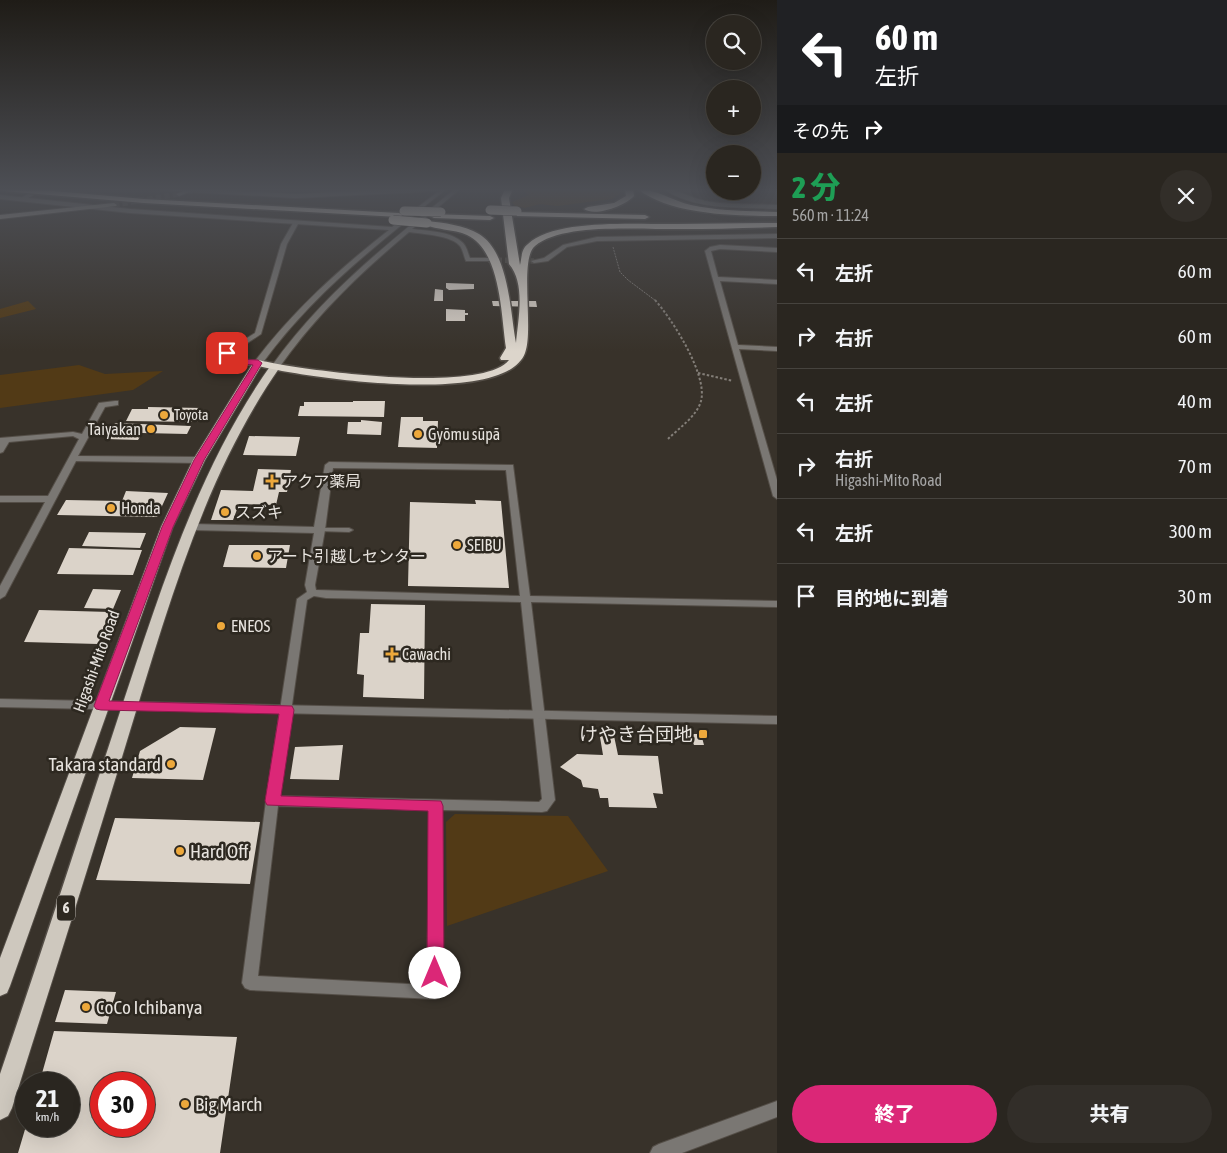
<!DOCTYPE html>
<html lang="ja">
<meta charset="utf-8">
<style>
body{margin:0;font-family:"Asap Condensed","Noto Sans JP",sans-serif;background:#322e29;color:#f1f3f6;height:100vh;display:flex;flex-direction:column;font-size:19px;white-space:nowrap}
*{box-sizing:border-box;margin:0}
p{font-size:16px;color:#a5a5a5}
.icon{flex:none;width:28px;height:28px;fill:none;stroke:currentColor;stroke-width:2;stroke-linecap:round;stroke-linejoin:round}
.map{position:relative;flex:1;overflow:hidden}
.details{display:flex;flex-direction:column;background:#2a2620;width:450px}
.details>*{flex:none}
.top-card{background:#202124;color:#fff;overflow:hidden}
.fabs{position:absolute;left:706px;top:15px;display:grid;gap:10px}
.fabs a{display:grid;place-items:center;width:55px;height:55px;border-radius:50%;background:#2a2620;box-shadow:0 5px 20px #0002,0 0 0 1px #46433e;font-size:25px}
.speed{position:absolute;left:15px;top:1072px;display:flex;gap:10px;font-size:25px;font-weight:700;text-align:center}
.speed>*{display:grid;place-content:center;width:65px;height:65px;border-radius:50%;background:#2a2620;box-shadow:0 5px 20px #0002,0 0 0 1px #46433e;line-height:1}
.speed small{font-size:12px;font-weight:400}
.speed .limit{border:8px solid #d22;background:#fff;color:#111}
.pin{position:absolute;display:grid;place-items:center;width:42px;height:42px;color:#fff;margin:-21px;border-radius:10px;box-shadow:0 2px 8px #0006}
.me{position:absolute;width:55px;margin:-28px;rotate:0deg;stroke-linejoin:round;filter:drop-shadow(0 0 4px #0008)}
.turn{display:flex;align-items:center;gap:18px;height:105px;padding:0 15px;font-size:22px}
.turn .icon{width:65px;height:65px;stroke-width:2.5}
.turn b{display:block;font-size:35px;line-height:42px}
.then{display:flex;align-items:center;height:48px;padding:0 15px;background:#0003;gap:10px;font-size:19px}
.round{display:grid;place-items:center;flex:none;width:52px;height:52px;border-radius:26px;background:#322e29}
.overview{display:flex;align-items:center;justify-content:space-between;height:85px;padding:0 15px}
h1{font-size:30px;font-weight:800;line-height:38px;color:#1e9e55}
.action{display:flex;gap:10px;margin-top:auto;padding:10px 15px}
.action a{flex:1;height:58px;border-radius:30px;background:#db2777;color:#fff;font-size:20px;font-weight:800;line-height:58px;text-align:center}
.action a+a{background:#322e29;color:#f1f3f6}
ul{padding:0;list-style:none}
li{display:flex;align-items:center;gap:15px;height:65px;padding:0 15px;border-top:1px solid #46433e}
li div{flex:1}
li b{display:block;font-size:19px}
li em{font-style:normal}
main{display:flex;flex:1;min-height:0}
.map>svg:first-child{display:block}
.green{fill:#523a16}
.building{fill:#dbd3c9;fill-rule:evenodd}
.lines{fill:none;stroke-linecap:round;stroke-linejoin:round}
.tertiary-tunnel{stroke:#524d45;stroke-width:5.5;stroke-dasharray:5.5 3;stroke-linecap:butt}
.secondary-tunnel{stroke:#524d45;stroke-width:5.5;stroke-dasharray:5.5 3;stroke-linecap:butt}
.service-casing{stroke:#544e47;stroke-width:2}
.minor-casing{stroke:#544e47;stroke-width:2}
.tertiary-casing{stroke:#544e47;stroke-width:2}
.secondary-casing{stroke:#544e47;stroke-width:2}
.trunk-casing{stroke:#544e47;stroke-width:2}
.motorway-casing{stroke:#544e47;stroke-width:3}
.path-far1{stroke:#837e78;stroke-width:1;stroke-dasharray:2 1;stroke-linecap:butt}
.path{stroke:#837e78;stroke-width:2;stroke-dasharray:2.5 2;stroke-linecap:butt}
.service{fill:#7a7773;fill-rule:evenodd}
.minor{fill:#7a7773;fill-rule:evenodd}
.tertiary{fill:#7a7773;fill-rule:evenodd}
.secondary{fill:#a29d96;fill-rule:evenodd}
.trunk{fill:#cec8be;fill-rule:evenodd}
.motorway{fill:#dcd5cb;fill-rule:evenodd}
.motorway-bridge-casing{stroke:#544e47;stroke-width:10;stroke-linecap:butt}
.motorway-bridge{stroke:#dcd5cb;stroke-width:9}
.route{fill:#db2777;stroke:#8e194d}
.poi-dot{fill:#eda83b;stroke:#2d2820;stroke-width:2}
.labels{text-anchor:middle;stroke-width:5;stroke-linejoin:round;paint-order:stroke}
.far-poi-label{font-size:14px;fill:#e7e3de;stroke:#2d2820;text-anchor:start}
.shield{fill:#2d2820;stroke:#afaba5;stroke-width:1}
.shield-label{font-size:15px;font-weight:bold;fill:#e7e3de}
.poi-label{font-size:16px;fill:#e7e3de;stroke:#2d2820;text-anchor:start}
.street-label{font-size:16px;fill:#e7e3de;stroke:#2d2820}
.near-poi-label{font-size:19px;fill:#e7e3de;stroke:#2d2820;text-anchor:start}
</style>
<main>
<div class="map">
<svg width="777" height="1153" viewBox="0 0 777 1153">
<rect width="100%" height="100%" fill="#38322a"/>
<!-- green -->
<path class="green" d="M 523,189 L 619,189 L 621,193 L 612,199 L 557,206 L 540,204 L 525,208 L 515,206 L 512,202 L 529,195 Z
M 28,301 L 36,309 L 0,318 L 0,309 Z
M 79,365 L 105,374 L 163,371 L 133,390 L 0,408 L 0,375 Z
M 455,814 L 568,816 L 608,871 L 447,926 L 446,822 Z"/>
<!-- building -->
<path class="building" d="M 446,283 L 474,284 L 474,289 L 449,290 L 446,288 Z
M 435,289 L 443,290 L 443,301 L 434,301 Z
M 492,301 L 536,301 L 537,307 L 493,306 Z
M 446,309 L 465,310 L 465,313 L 468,313 L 468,315 L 465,315 L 465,321 L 446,321 Z
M 353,401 L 385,401 L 384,417 L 298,416 L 300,406 L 304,406 L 304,402 L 353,402 Z
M 148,407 L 202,408 L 197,422 L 126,421 L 132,409 L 148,409 Z
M 401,417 L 423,417 L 423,421 L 438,421 L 437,448 L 398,447 Z
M 361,420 L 382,422 L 381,435 L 347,434 L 348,422 L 361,422 Z
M 115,423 L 191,426 L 187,434 L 142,433 L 138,440 L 106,439 Z
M 249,436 L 300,437 L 296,456 L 243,455 Z
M 258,469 L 291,470 L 287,492 L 279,492 L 276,505 L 239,504 L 233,520 L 211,520 L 221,490 L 253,491 Z
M 126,491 L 168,493 L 157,517 L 57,515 L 66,500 L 122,501 Z
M 475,500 L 501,501 L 509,588 L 408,586 L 410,502 L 476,504 Z
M 89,532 L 146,533 L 140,548 L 82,546 Z
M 229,545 L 290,545 L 286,568 L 223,567 Z
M 69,548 L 142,550 L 133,575 L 57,574 Z
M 93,589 L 121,590 L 113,609 L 84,608 Z
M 371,604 L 425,605 L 424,699 L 363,697 L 364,675 L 357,674 L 360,633 L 369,633 Z
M 39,610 L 110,612 L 98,644 L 24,642 Z
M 180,727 L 216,728 L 203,780 L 132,778 L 140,751 Z
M 599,731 L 613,731 L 618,755 L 658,756 L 663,794 L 653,793 L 657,808 L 609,807 L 608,798 L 600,798 L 598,789 L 583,787 L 581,780 L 560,767 L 577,754 L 603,755 Z
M 690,734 L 701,734 L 704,745 L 694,745 Z
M 343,745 L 339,780 L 290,779 L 295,747 Z
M 115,818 L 260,822 L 250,884 L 96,880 Z
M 65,990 L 116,992 L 107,1024 L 55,1022 Z
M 54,1031 L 237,1037 L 220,1153 L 18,1153 L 26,1126 L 69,1126 L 69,1084 L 39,1084 ZM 101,1084 L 144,1084 L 144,1126 L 101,1126 Z"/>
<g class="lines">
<!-- tertiary-tunnel -->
<path class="tertiary-tunnel" d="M 488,260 L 534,261"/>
<!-- secondary-tunnel -->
<path class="secondary-tunnel" d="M 114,205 L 179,194"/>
<defs>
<path id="service" d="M 320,528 L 349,528 L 353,530 L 349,532 L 318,531 L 316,530 Z"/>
<path id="minor" d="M 158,189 L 186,189 L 195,191 L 192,193 Z
M 664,189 C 676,189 692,198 705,201 C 729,205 753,204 777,205 L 777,209 C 741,207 695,211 664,189 Z
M 28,194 L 33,195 L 25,200 L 21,200 L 21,198 Z
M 293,223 L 298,224 L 287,244 L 261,334 L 231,354 C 239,362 252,357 262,363 C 252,369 234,362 224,358 L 223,353 L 255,333 L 281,244 Z
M 720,245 L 777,248 L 777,252 L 720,249 L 711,251 L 718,277 L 777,280 L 777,284 L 720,281 L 738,345 L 777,347 L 777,351 L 739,349 L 777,480 L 777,499 L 773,496 L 705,251 L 710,247 Z
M 115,401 L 118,401 L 118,405 L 105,407 L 78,456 L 199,457 L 203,460 L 199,463 L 76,461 L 5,596 L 0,599 L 0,586 L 45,502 L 0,502 L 0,496 L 48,496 L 79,439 L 73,436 L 9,442 L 3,452 L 0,453 L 0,438 L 73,432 L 82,434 L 99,403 Z
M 329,462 L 513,465 L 530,596 L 777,601 L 777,607 L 531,602 L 555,800 L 547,811 L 542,812 L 442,810 L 443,992 L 440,997 L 435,999 L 250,990 L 245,988 L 242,983 L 266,801 L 297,599 L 307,592 L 305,585 L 314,533 L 192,530 L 187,527 L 192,524 L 314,527 L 325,465 ZM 333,468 L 506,470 L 520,596 L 316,590 L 315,585 L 325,530 ZM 314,596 L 326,598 L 521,602 L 542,799 L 539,802 L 279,796 L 307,600 ZM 278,806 L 430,810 L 427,985 L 258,976 Z
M 777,1101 L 777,1117 L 682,1153 L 650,1153 L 653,1147 L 659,1144 Z"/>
<path id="tertiary" d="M 192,189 L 296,194 L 410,189 L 447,189 C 431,200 415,215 399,227 C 347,269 301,310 261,365 L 255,365 L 255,361 C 294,310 338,270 389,230 L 130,213 L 0,199 L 0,195 L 130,209 L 392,227 L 439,191 L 296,198 L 190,192 Z
M 455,189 L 460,189 L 412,229 C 428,231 451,231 463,243 C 467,247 468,254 470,258 L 488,258 L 490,259 L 490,261 L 466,261 C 464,257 463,250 460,246 C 451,235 422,234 409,232 C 359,274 316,315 278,369 L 272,369 L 271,367 C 322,295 387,244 455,189 Z
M 777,234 L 777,238 L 597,241 L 567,247 L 548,261 L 534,263 L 531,261 L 544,258 L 563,245 L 597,237 Z
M 0,699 L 777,716 L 777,724 L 0,707 Z"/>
<path id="secondary" d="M 189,189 L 197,189 L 179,196 L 176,194 Z
M 114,203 L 117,205 L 116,206 L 0,219 L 0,215 Z"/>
<path id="trunk" d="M 258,360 L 263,363 L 205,460 L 173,527 L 10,986 L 7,993 L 0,996 L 0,958 L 161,527 L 193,460 L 253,363 Z
M 275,364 L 280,367 C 202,479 166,615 126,744 C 89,866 50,987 12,1108 L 8,1116 L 0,1120 L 0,1074 C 40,956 79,837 118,718 C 159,596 196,471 271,365 Z"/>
<path id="motorway" d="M 0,189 L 31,189 L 144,199 L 399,213 L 403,215 L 399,217 L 144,203 L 3,191 Z
M 505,189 L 513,189 L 509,198 L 520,265 C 522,257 521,249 528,244 C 555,218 641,225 677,224 C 711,224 744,223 777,223 L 777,227 C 744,228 712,229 679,229 C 643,230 563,222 535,246 C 519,259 534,330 525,353 C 505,408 300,377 254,365 L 253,363 L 258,360 C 300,370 481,395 509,360 L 501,360 L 500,358 L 506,348 C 501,315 501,251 467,235 C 455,229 432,230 423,223 L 427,221 C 444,223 464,225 479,234 C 509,252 510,311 516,343 C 518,319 526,284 509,264 L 501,198 Z
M 625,189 L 633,189 L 634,196 C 625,206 595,217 584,209 L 588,207 L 614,203 L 626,196 Z
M 638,189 C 656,189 673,201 691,205 C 719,211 748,211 777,212 L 777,216 C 738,216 669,215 638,189 Z
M 513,212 L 645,215 L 649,217 L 645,219 L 516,216 L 513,216 Z
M 431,214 L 490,216 L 494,218 L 490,220 L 434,218 L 430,216 Z"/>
</defs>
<!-- service casing -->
<use href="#service" class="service-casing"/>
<!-- minor casing -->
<use href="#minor" class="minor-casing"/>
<!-- tertiary casing -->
<use href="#tertiary" class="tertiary-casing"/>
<!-- secondary casing -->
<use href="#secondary" class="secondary-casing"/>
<!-- trunk casing -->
<use href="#trunk" class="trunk-casing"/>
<!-- motorway casing -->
<use href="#motorway" class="motorway-casing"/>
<!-- path-far1 -->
<path class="path-far1" d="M 613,247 L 620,272 L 628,280 L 656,301"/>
<!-- path -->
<path class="path" d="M 655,300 C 672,319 708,375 701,401 C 697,416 679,428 668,439
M 698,373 L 733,381"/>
<!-- service -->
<use href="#service" class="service"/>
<!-- minor -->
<use href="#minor" class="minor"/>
<!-- tertiary -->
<use href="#tertiary" class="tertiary"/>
<!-- secondary -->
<use href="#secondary" class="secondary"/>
<!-- trunk -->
<use href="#trunk" class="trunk"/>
<!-- motorway -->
<use href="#motorway" class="motorway"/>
<defs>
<path id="motorway-bridge" d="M 490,210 L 517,211
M 404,211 L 441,212
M 393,220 L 427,223"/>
</defs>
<!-- motorway-bridge casing -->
<use href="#motorway-bridge" class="motorway-bridge-casing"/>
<!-- motorway-bridge -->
<use href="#motorway-bridge" class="motorway-bridge"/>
</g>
<!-- sky -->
<linearGradient id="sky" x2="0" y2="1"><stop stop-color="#1f1c17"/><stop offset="0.54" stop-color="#4d4f55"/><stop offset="1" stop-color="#4d4f55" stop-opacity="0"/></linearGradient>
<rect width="777" height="351" fill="url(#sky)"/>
<!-- route -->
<path class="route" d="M 227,351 L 238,359 L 258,360 L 262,363 L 204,460 L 173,527 L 109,701 L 292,706 L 294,710 L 281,796 L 441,801 L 443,806 L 444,973 L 441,979 L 435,981 L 429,979 L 427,973 L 428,811 L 267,805 L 265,801 L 279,714 L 101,710 L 96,709 L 94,706 L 162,527 L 194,460 L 253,365 L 234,363 L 224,357 L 223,353 Z"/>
<!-- markers -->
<g class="poi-dot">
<circle cx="164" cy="415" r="5"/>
<circle cx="151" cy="429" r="5"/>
<circle cx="418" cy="434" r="5"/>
<path d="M269.5 473.5h5v5h5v5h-5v5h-5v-5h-5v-5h5z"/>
<circle cx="111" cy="508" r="5"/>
<circle cx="225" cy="512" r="5"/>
<circle cx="457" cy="545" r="5"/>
<circle cx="257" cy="556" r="5"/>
<circle cx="221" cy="626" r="5"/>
<path d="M389.5 646.5h5v5h5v5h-5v5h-5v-5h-5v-5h5z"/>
<rect x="698" y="729" width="10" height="10" rx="2.5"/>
<circle cx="171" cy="764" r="5"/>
<circle cx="180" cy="851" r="5"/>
<circle cx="86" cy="1007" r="5"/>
<circle cx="185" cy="1104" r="5"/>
</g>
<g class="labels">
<!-- far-poi labels -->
<g class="far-poi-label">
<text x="174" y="420">Toyota</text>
</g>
<!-- shield labels -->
<rect class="shield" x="57" y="895.5" width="18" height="25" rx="4"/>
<g class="shield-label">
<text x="66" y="913">6</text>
</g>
<!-- poi labels -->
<g class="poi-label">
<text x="141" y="435" text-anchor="end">Taiyakan</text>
<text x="428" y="440">Gyōmu sūpā</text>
<text x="282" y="487">アクア薬局</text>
<text x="121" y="514">Honda</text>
<text x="235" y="518">スズキ</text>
<text x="467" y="551">SEIBU</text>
<text x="267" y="562">アート引越しセンター</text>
<text x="231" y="632">ENEOS</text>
<text x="402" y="660">Cawachi</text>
</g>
<!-- street labels -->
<g class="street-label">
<text transform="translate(96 661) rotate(-70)" y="6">Higashi-Mito Road</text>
</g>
<!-- near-poi labels -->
<g class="near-poi-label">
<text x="693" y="741" text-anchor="end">けやき台団地</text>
<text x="161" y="771" text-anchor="end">Takara standard</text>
<text x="190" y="858">Hard Off</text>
<text x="96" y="1014">CoCo Ichibanya</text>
<text x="195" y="1111">Big March</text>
</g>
</g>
</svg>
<div class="fabs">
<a><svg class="icon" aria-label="search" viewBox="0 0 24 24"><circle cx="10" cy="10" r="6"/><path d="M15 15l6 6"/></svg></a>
<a>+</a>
<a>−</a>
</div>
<div class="speed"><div>21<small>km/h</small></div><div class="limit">30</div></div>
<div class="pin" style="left:227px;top:353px;background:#d93025"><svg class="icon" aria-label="arrive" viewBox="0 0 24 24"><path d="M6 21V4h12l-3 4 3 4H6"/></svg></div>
<svg class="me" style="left:435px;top:973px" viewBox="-20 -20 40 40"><circle r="19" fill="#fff"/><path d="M0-13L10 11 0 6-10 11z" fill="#db2777"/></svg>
</div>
<section class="details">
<div class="top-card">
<div class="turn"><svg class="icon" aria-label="left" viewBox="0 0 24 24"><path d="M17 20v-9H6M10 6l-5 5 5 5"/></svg><div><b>60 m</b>左折</div></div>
<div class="then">その先<svg class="icon" aria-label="right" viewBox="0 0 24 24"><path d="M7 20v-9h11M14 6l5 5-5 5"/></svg></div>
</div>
<div class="overview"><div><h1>2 分</h1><p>560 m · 11:24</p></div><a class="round"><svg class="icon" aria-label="close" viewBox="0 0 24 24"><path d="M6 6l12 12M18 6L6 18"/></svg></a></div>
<ul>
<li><svg class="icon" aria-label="left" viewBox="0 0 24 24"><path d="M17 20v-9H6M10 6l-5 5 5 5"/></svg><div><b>左折</b></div><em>60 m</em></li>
<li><svg class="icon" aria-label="right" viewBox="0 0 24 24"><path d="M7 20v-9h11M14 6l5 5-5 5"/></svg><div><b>右折</b></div><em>60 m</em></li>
<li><svg class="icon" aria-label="left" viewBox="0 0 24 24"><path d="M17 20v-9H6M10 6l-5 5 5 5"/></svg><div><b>左折</b></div><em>40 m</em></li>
<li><svg class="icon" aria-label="right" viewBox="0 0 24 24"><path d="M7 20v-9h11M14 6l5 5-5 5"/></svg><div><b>右折</b><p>Higashi-Mito Road</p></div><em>70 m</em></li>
<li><svg class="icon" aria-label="left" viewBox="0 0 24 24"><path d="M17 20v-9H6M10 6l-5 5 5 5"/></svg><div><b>左折</b></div><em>300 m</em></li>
<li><svg class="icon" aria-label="arrive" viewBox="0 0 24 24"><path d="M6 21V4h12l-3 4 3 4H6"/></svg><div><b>目的地に到着</b></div><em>30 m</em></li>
</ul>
<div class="action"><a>終了</a><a>共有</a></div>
</section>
</main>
